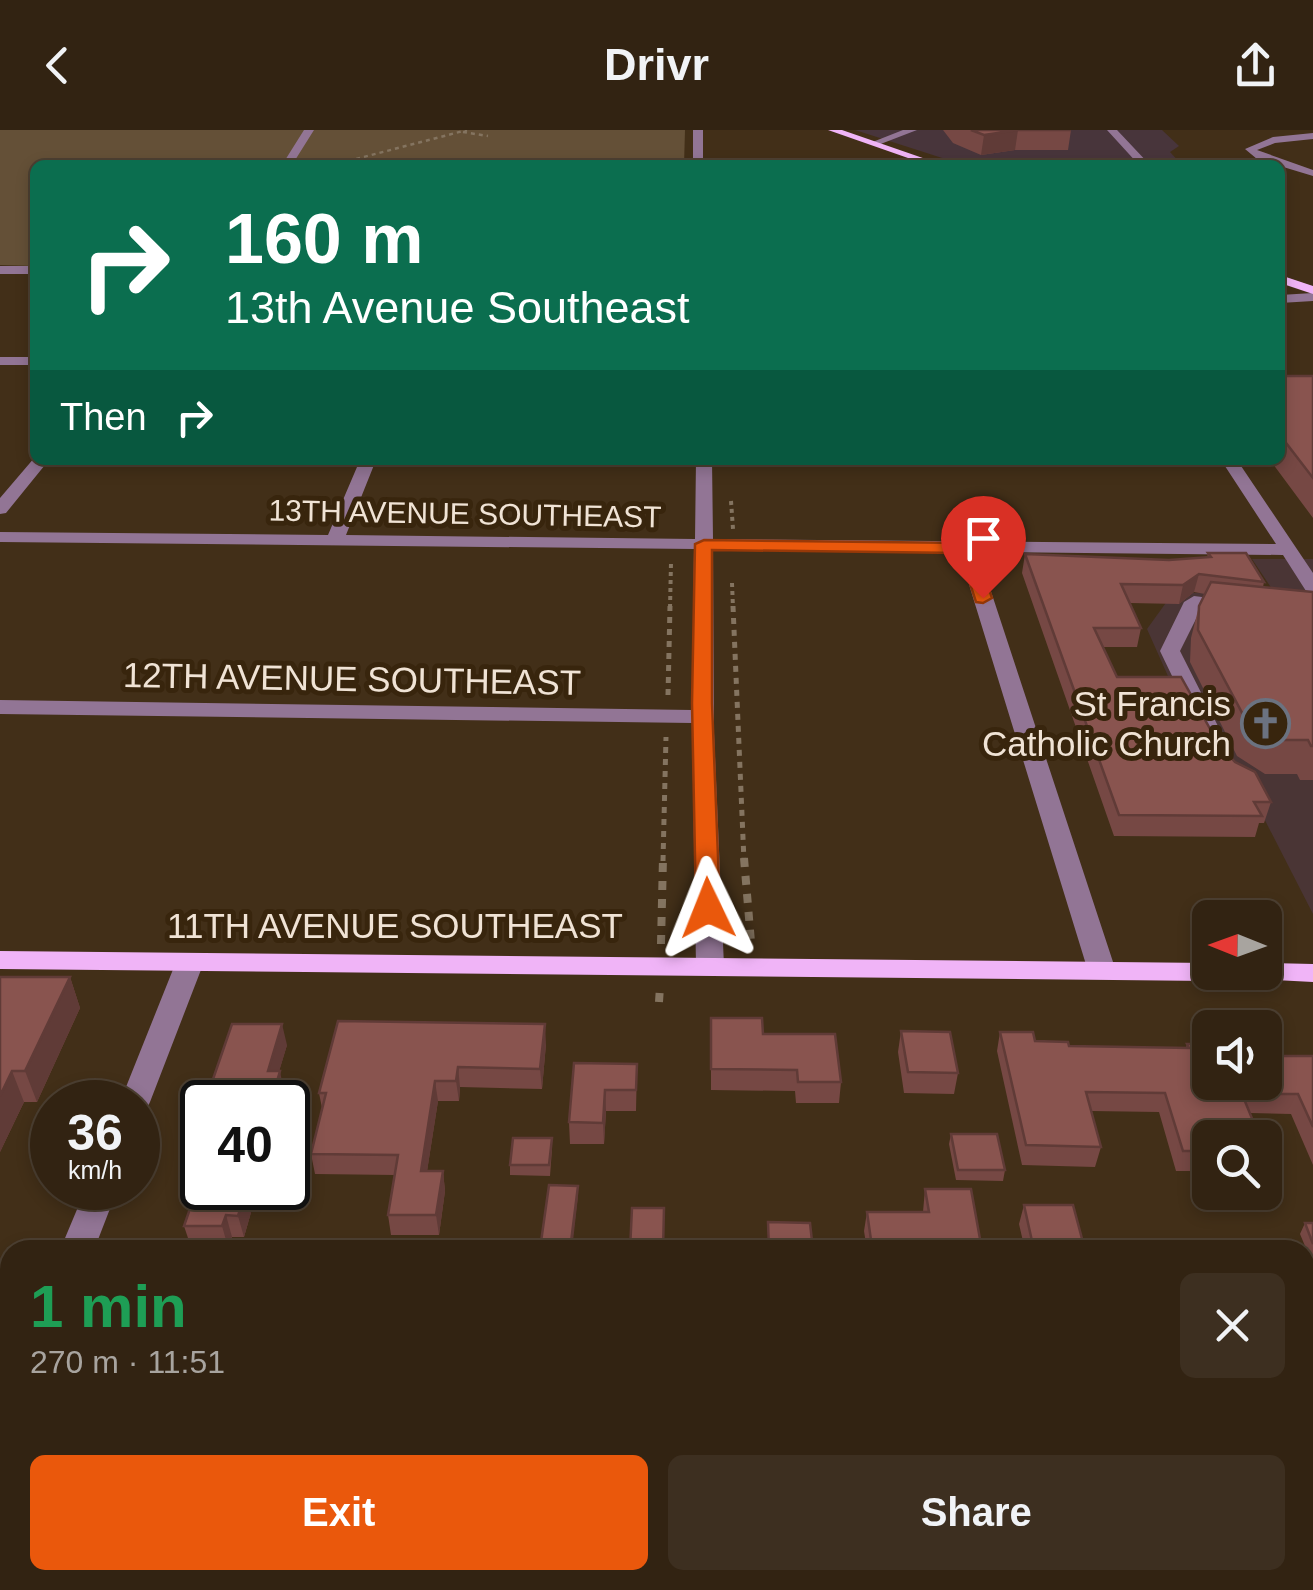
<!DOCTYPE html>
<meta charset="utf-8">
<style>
body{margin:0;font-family:Arial,sans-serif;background:#3d2f20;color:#f1f3f6;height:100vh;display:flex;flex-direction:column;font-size:38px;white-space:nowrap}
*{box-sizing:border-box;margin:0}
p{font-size:32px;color:#a8a49f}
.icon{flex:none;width:55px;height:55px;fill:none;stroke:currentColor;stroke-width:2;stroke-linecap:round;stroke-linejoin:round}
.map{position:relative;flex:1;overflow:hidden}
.panel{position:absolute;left:0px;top:1110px;width:1315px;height:350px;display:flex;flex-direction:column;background:#322312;border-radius:30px 30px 0 0;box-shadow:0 5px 15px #0003,0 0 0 2px #4d4032}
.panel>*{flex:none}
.hud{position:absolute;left:30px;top:30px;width:1255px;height:305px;border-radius:15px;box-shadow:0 5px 15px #0003,0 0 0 2px #4d4032;background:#0b6e4f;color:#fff;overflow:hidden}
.needle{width:65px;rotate:271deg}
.controls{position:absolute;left:1192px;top:770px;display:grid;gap:20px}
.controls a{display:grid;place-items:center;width:90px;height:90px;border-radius:15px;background:#322312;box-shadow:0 5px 15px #0003,0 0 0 2px #4d4032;font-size:50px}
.speed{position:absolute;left:30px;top:950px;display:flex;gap:20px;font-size:50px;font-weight:700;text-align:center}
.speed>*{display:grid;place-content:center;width:130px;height:130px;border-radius:50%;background:#322312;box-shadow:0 5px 15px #0003,0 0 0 2px #4d4032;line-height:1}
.speed small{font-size:25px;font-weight:400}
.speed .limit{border:5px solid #111;border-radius:15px;background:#fff;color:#111}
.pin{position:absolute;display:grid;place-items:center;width:85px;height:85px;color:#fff;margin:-102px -42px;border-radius:50% 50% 50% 0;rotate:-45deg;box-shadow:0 0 10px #0007}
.pin .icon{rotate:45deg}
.me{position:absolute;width:110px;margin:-55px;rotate:358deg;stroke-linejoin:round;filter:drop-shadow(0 0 8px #0008)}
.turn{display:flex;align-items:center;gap:35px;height:210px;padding:0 30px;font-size:45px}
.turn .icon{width:130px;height:130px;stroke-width:2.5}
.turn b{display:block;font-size:70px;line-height:85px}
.then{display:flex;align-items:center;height:95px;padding:0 30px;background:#0003;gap:20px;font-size:38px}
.round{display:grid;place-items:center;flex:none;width:105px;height:105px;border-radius:15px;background:#3d2f20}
.overview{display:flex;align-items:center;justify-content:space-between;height:170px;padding:0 30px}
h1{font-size:60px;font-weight:700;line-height:75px;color:#1e9e55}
.button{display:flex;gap:20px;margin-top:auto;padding:20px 30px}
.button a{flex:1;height:115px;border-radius:15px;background:#ea580c;color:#fff;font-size:40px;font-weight:700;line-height:115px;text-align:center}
.button a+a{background:#3d2f20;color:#f1f3f6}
header{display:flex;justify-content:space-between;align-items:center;height:130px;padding:0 30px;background:#322312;font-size:45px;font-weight:700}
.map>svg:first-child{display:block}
.education{fill:#4a3535}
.medical{fill:#48353b}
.green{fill:#645037}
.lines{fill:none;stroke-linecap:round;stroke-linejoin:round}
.path-far3{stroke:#847460;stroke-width:2.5;stroke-dasharray:4 4;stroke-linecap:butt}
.path-far2{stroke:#847460;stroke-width:4;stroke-dasharray:4 4;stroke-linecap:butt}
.path-far1{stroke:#847460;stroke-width:5;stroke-dasharray:6 6;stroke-linecap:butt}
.path{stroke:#847460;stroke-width:8;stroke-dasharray:9 9;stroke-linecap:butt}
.minor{fill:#927595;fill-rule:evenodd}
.major{fill:#f0b4f7;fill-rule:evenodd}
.wall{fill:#764844}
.shaded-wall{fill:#603b37}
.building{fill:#89544f;stroke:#603b37;stroke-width:2.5}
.route{fill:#ea580c;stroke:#983908;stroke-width:2.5}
.labels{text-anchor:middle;stroke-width:10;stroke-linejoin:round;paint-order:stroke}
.far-street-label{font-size:30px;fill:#f0e3d5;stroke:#38250d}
.street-label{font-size:35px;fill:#f0e3d5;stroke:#38250d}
.poi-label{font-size:35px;fill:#f0e3d5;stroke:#38250d;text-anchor:end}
</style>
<header><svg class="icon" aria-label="back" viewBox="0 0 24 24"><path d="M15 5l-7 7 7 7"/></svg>Drivr<svg class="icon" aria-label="share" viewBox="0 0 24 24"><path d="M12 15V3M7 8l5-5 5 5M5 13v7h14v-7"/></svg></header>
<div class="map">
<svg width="1313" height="1460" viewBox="0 0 1313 1460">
<rect width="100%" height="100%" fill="#422f18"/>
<!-- education -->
<path class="education" d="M 1252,429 L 1313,429 L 1313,784 L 1232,626 L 1200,618 L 1147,499 L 1173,463 L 1274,462 Z"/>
<!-- medical -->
<path class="medical" d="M 855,0 L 1162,0 L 1179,16 L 1170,22 L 1182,35 L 964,35 Z"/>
<!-- green -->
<path class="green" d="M 0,0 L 685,0 L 684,35 L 35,35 L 35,136 L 0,135 Z"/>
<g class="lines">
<!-- path-far3 -->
<path class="path-far3" d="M 463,2 L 488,6
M 333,35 L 467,0"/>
<!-- path-far2 -->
<path class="path-far2" d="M 731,371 L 733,399
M 732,453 L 733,478
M 670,478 L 671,433"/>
<!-- path-far1 -->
<path class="path-far1" d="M 733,476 L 744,731
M 668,565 L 670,476
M 663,731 L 666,607"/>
<!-- path -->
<path class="path" d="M 744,728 L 751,812
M 661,814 L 663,728
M 659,872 L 660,857"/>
<!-- minor -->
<path class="minor" d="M 304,0 L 314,0 L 292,35 L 282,35 Z
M 693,0 L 703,0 L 703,35 L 693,35 Z
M 903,0 L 917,0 L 878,15 L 870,13 Z
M 1107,0 L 1117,0 L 1150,35 L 1139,35 Z
M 1313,3 L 1313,9 L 1275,13 L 1257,20 L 1313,40 L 1313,46 L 1257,29 L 1245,19 L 1273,7 Z
M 0,136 L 35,136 L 35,144 L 0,144 Z
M 1313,163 L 1313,171 L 1280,173 L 1280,165 Z
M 0,227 L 35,227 L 35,235 L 0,235 Z
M 35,327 L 35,330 L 49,330 L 6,383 L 0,384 L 0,368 Z
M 360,330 L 376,330 L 346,405 L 695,409 L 696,330 L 712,330 L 713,409 L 1276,414 L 1221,330 L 1237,330 L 1313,443 L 1313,463 L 1306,461 L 1283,425 L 978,422 L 1116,841 L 1112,848 L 1092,848 L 1088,841 L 959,422 L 713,420 L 714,603 L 724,836 L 720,842 L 700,842 L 696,836 L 692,593 L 0,584 L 0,570 L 692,580 L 694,419 L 0,412 L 0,402 L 328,405 Z
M 1194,466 L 1234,471 L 1244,477 L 1234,483 L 1201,479 L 1180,521 L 1223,606 L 1212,613 L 1201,606 L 1160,521 L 1184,472 Z
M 190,823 L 200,826 L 204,832 L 150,972 L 146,980 L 138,982 L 138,972 L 120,972 L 176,832 L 180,826 Z
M 86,1058 L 118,1058 L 94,1120 L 60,1120 Z
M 10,1274 L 10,1330 L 0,1334 L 0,1278 Z
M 1305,1307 L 1313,1307 L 1313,1341 L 1305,1341 Z"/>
<!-- major -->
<path class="major" d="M 828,0 L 842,0 L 943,35 L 928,35 Z
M 1280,145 L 1313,156 L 1313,164 L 1280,153 Z
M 0,821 L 1210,833 L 1210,842 L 1223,842 L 1220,849 L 1210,851 L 0,839 Z
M 1265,833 L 1313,834 L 1313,852 L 1255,849 L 1252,842 L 1265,842 Z"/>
</g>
<!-- wall -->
<path class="wall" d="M 943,0 L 1071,0 L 1068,20 L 1015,20 L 981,25 L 953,13 Z
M 1280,246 L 1313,246 L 1313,388 L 1270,330 L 1280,330 Z
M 1208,423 L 1264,452 L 1263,457 L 1313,462 L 1313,650 L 1300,650 L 1297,644 L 1265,644 L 1237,626 L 1190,532 L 1191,508 L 1199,476 L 1205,464 L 1194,462 L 1179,474 L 1130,473 L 1141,498 L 1137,517 L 1103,517 L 1117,547 L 1218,613 L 1271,672 L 1264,693 L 1259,693 L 1255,707 L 1114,706 L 1022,443 L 1025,424 L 1169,430 L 1207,428 Z
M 0,847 L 70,847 L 80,878 L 37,972 L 24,972 L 0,1022 Z
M 711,888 L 763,904 L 841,952 L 839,973 L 796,973 L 795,961 L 711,960 Z
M 901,901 L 958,943 L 954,964 L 904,963 L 898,922 Z
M 1000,902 L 1035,911 L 1069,916 L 1186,918 L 1187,914 L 1210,952 L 1313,926 L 1313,1035 L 1291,984 L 1250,983 L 1210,1008 L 1210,1044 L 1209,1041 L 1176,1041 L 1159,982 L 1091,981 L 1101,1017 L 1095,1037 L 1022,1035 L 997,921 Z
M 546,914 L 542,959 L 460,957 L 459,971 L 438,971 L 427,1041 L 443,1041 L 445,1061 L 439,1105 L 391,1105 L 388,1085 L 395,1045 L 315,1044 L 311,1024 L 322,978 L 319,963 Z
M 287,915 L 279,941 L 284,962 L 217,972 L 212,952 Z
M 574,933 L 637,934 L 636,981 L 606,981 L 604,1014 L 570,1014 L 569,992 Z
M 951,1004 L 1005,1040 L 1003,1051 L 956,1050 L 949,1014 Z
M 552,1019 L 550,1046 L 510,1045 L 510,1035 Z
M 202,1058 L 258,1058 L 244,1107 L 232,1107 L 228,1117 L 191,1117 L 184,1096 L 190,1078 L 187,1067 Z
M 925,1059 L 982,1120 L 867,1120 L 864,1101 L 867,1082 L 923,1082 Z
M 1024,1075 L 1085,1120 L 1025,1120 L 1019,1094 Z
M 1305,1093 L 1313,1093 L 1313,1224 L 1305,1223 L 1305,1128 L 1310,1128 L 1300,1104 Z
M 849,1450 L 913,1450 L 914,1452 L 1057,1460 L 849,1460 Z"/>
<!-- shaded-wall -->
<path class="shaded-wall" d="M 1018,0 L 1015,20 L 981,25 L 984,5 Z
M 1199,444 L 1194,462 L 1179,474 L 1183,455 Z
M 70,847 L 80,878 L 37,972 L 25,941 Z
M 282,894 L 287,915 L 273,962 L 268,941 Z
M 545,894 L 546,914 L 542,959 L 540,939 Z
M 458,937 L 460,957 L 459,971 L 456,951 Z
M 12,941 L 24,972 L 0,1022 L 0,966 Z
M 280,941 L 284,962 L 281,972 L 271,972 Z
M 435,951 L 438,971 L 424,1061 L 421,1041 Z
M 605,960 L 606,981 L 604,1014 L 603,993 Z
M 443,1041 L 445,1061 L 439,1105 L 436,1085 Z
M 578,1056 L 578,1067 L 572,1120 L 570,1120 Z
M 246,1058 L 258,1058 L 244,1107 L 238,1086 Z
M 226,1085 L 232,1107 L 228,1117 L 222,1096 Z
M 188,1450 L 201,1450 L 198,1460 L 185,1460 Z
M 403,1450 L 407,1450 L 409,1460 L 402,1460 Z"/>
<!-- building -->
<path class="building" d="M 971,0 L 1071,0 L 1018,0 L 984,5 Z
M 1280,246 L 1313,246 L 1313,348 L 1280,305 Z
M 1208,423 L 1246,423 L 1264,452 L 1199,444 L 1183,455 L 1121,454 L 1141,498 L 1094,498 L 1117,547 L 1181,547 L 1218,613 L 1235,632 L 1255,642 L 1271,672 L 1254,672 L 1262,686 L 1119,685 L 1025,424 L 1169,430 L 1211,427 Z
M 1211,452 L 1313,462 L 1313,616 L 1311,616 L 1308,610 L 1275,610 L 1247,592 L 1198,500 L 1199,476 Z
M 0,847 L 70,847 L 25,941 L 12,941 L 0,966 Z
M 711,888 L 762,888 L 763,904 L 835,904 L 841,952 L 798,952 L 797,940 L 711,939 Z
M 338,891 L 545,894 L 540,939 L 458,937 L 456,951 L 435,951 L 421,1041 L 443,1041 L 436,1085 L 388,1085 L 398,1025 L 311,1024 L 326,963 L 319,963 Z
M 232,894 L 282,894 L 268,941 L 280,941 L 271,972 L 218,972 L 225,952 L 212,952 Z
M 901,901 L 950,902 L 958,943 L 908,942 Z
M 1000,902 L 1033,902 L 1035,911 L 1068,912 L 1069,916 L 1189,918 L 1187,914 L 1210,914 L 1210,952 L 1265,952 L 1265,926 L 1313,926 L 1313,997 L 1298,964 L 1242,964 L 1260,1008 L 1210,1008 L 1210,1021 L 1183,1021 L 1165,963 L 1086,962 L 1101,1017 L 1026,1015 Z
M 574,933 L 637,934 L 636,960 L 605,960 L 603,993 L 569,992 Z
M 951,1004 L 997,1004 L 1005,1040 L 958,1040 Z
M 513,1008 L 552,1008 L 549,1035 L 510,1035 Z
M 202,1020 L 202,1058 L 246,1058 L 238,1086 L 226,1085 L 222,1096 L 184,1096 L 194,1067 L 187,1067 Z
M 549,1055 L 578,1056 L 570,1120 L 540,1119 Z
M 925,1059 L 971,1059 L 982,1120 L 938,1120 L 937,1116 L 872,1117 L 867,1082 L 929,1082 Z
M 1024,1075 L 1073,1075 L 1085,1120 L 1034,1120 Z
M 632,1078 L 664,1078 L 663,1120 L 630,1120 Z
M 768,1092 L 810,1093 L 813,1120 L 769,1120 Z
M 1305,1093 L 1313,1093 L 1313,1114 Z
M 1305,1128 L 1313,1128 L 1313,1205 L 1305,1204 Z
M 1305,1434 L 1313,1434 L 1313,1460 L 1124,1460 L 1122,1451 L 1305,1450 Z
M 54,1450 L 188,1450 L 185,1460 L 51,1460 Z
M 243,1450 L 403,1450 L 402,1460 L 240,1460 Z
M 853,1450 L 913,1450 L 914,1452 L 1055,1450 L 1057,1460 L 854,1460 Z"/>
<!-- route -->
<path class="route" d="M 704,410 L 967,413 L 975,418 L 992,468 L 983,473 L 976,472 L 960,423 L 712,420 L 712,573 L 720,778 L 708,786 L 696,778 L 692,573 L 695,414 Z"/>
<!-- icons -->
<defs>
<symbol id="church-ring" viewBox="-11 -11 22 22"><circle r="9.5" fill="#38250d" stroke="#6b7280" stroke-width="1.5"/><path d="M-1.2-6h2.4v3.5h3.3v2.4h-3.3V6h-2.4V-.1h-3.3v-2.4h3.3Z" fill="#6b7280"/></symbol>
</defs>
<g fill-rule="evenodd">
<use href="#church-ring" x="1238" y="566" width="55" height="55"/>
</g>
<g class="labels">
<!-- far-street labels -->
<g class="far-street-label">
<text transform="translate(465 384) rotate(1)" y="10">13TH AVENUE SOUTHEAST</text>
</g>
<!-- street labels -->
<g class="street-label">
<text transform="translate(352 549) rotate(1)" y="12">12TH AVENUE SOUTHEAST</text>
<text x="395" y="808">11TH AVENUE SOUTHEAST</text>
</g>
<!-- poi labels -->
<g class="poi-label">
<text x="1231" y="586">St Francis<tspan x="1231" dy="40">Catholic Church</tspan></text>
</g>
</g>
</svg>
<div class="controls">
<a><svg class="needle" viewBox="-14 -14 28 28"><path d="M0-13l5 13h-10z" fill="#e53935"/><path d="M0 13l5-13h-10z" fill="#a8a49f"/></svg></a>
<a><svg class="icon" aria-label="sound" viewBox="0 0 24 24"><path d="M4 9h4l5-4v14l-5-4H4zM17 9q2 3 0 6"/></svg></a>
<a><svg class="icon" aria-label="search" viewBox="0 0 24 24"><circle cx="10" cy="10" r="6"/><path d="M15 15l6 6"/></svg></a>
</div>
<div class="speed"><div>36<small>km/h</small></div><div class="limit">40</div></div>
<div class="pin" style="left:983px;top:468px;background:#d93025"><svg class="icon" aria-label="arrive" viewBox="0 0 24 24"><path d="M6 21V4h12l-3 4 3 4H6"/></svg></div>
<svg class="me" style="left:708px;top:778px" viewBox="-20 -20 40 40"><path d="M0-17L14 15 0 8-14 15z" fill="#ea580c" stroke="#fff" stroke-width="4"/></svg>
<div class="hud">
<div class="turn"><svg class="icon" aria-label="right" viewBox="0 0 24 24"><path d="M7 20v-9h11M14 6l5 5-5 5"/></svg><div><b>160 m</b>13th Avenue Southeast</div></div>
<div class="then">Then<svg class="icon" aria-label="right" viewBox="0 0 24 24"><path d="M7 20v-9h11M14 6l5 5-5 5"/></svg></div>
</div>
<section class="panel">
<div class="overview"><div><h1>1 min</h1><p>270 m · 11:51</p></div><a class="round"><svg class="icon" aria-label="close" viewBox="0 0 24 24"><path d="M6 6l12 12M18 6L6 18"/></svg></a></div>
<div class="button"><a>Exit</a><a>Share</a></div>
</section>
</div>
